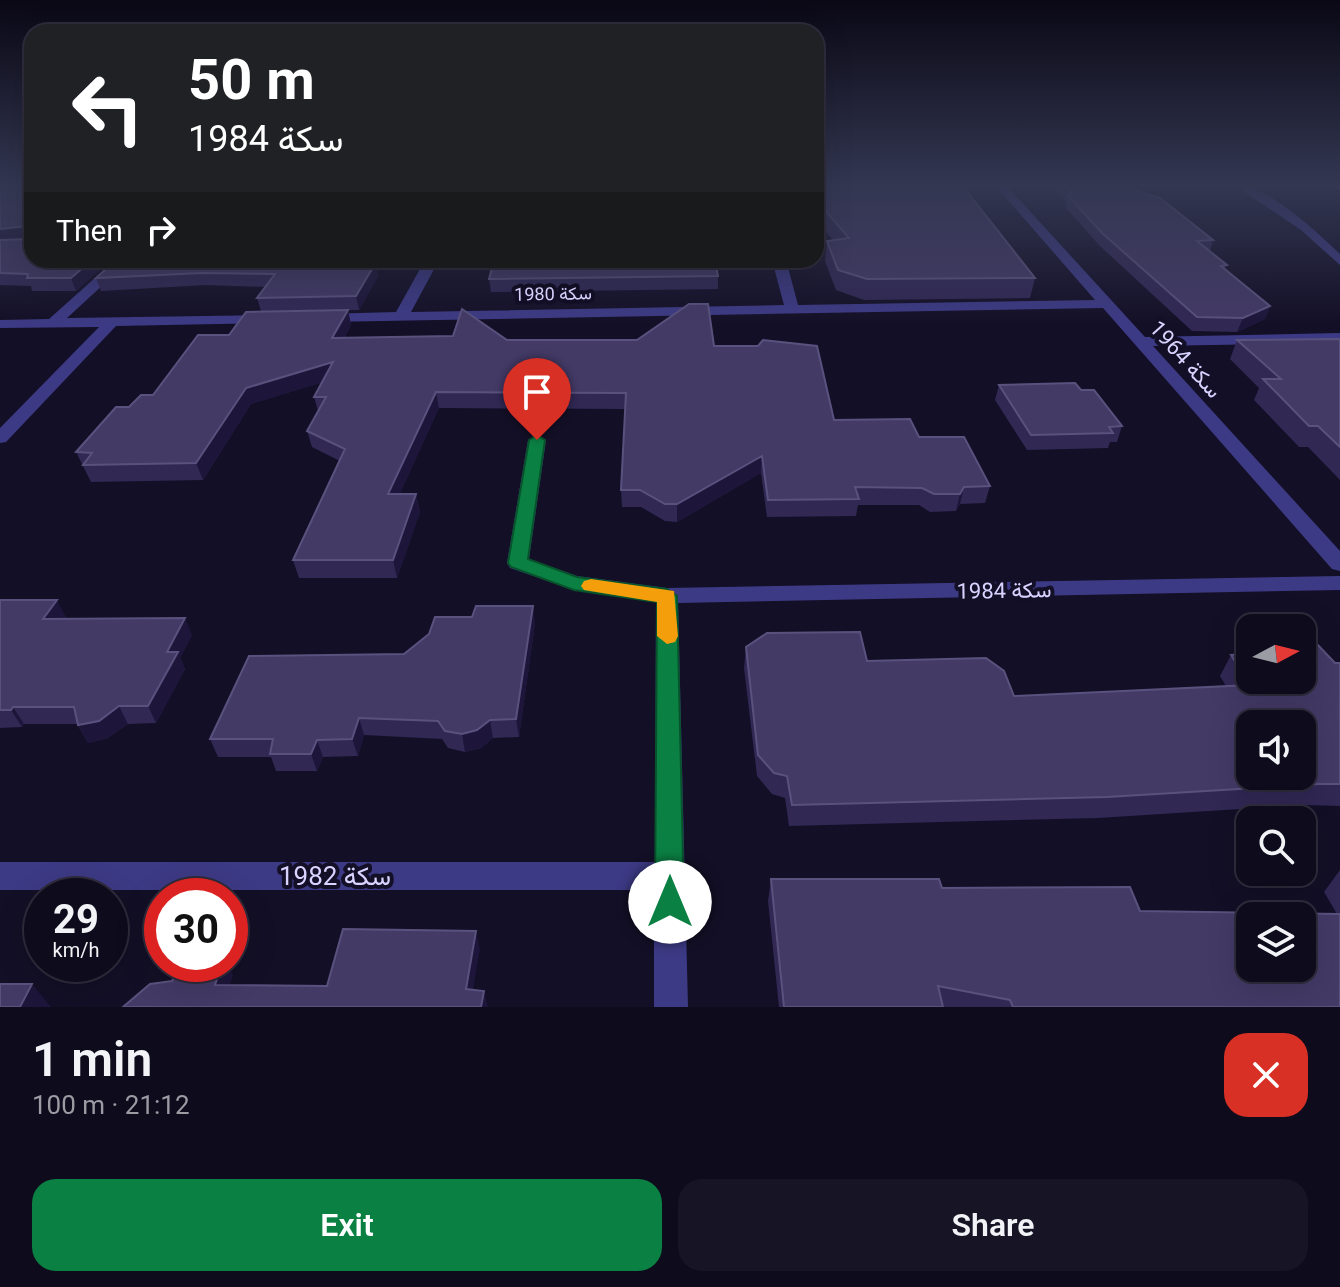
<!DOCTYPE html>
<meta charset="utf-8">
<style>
body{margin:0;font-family:Roboto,Vazirmatn,sans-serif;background:#171425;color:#f1f3f6;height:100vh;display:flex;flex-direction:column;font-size:30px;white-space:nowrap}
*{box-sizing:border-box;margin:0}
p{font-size:26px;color:#9b9ba3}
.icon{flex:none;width:44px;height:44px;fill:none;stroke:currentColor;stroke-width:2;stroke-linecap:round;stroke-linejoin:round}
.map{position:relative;height:1007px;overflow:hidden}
.details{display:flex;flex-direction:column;background:#0e0b1c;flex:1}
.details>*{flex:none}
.top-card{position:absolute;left:24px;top:24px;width:800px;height:244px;border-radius:24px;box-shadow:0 8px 32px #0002,0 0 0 2px #2e2b3b;background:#202124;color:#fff;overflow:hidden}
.needle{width:52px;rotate:83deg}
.controls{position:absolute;left:1236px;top:614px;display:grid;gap:16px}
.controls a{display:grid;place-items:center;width:80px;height:80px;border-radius:16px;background:#0e0b1c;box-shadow:0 8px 32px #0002,0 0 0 2px #2e2b3b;font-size:40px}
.speed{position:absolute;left:24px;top:878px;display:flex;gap:16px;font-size:40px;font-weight:700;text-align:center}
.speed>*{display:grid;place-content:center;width:104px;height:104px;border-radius:50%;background:#0e0b1c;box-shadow:0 8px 32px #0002,0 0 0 2px #2e2b3b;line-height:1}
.speed small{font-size:20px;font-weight:400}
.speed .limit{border:12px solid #d22;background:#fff;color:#111}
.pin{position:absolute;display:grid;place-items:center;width:68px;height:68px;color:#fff;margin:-82px -34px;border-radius:50% 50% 50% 0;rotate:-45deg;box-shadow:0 0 8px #0007}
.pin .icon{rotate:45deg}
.me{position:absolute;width:88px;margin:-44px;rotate:0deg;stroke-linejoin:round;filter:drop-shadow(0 0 6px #0008)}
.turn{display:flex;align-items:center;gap:28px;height:168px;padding:0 32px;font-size:36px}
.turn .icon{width:104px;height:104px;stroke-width:2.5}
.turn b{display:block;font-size:56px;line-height:68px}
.then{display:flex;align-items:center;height:76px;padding:0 32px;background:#0003;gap:16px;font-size:30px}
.round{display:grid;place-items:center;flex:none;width:84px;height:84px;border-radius:24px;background:#171425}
.summary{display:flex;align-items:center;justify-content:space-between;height:136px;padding:0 32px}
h1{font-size:48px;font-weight:600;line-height:60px}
.button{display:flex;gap:16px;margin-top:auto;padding:16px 32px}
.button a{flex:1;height:92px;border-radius:24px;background:#0b8043;color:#fff;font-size:32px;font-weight:600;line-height:92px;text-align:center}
.button a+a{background:#171425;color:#f1f3f6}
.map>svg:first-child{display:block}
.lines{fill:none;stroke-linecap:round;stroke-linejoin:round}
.street{fill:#3d3a85;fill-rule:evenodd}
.primary{fill:#c25bff;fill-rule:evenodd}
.wall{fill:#312854}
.shaded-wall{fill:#1d163a}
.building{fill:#433a66;stroke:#5a527e;stroke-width:2;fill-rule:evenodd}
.route{fill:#0b8043;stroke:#07532c;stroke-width:2}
.slow{fill:#f59e0b}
.labels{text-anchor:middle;stroke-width:8;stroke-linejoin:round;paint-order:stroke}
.far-street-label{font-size:18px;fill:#d9d4ff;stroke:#130f26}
.street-label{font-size:22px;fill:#d9d4ff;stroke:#130f26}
.near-street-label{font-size:26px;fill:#d9d4ff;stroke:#130f26}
</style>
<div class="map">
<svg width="1340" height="1007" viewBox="0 0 1340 1007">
<rect width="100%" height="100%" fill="#130f26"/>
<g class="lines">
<!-- street -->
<path class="street" d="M 994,184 L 1005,184 L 1145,337 L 1340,333 L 1340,343 L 1153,346 L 1340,551 L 1340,571 L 1332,569 L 1103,308 L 323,322 L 316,318 L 323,314 L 396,312 L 425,260 L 439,260 L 411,312 L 784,305 L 772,260 L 786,260 L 798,305 L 1095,300 Z
M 1233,184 C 1266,184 1316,231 1340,254 L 1340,265 L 1301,230 Z
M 115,260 L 130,260 L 67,318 L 267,315 L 274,319 L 267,323 L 116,326 L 6,442 L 0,443 L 0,428 L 99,327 L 0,328 L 0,320 L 49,319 Z
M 537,435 L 546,440 L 529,559 L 577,576 L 667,588 L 1340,576 L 1340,590 L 678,603 L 688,1007 L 654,1007 L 654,890 L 0,890 L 0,862 L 655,862 L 656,602 L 574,590 L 510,568 L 507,563 L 528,440 Z"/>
<!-- primary -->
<path class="primary" d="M 1330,184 L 1340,184 L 1340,190 Z"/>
</g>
<!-- wall -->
<path class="wall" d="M 0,184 L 32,260 L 110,260 L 76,291 L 32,291 L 31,286 L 0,285 Z
M 816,184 L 1035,278 L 1030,298 L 864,300 L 836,290 L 825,261 L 827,241 L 833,240 L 816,220 Z
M 1049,184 L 1130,184 L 1137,191 L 1213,240 L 1210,251 L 1227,265 L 1225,269 L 1270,306 L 1265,319 L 1237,332 L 1192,331 L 1099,245 L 1066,208 L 1067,202 Z
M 116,260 L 376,269 L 378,276 L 359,310 L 261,311 L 257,298 L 266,287 L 206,285 L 101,291 L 96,278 Z
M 718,276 L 718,289 L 491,292 L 489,279 Z
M 348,310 L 351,325 L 344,338 L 507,340 L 714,346 L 834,420 L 919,437 L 990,486 L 985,503 L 960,504 L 956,511 L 930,512 L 919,505 L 858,505 L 856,516 L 767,517 L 761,473 L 677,522 L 665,521 L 641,507 L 622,507 L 621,490 L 625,409 L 439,408 L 399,494 L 416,494 L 420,512 L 397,578 L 299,578 L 293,560 L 340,461 L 312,447 L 307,431 L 318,411 L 314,397 L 323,382 L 251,404 L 203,480 L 91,482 L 76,452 L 129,407 L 153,395 L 229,335 Z
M 1237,340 L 1340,340 L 1340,480 L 1308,447 L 1299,447 L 1254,400 L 1259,388 L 1230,359 Z
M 999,385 L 1081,390 L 1122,426 L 1117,442 L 1110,442 L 1108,448 L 1027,450 L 995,400 Z
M 0,600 L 66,617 L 65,619 L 192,635 L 180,658 L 185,669 L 156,723 L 128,724 L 108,738 L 88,743 L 77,724 L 24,724 L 22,727 L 0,728 Z
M 535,623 L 519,737 L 493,738 L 481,748 L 465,752 L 448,748 L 442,739 L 364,735 L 358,756 L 323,757 L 317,771 L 276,771 L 271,757 L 218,757 L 210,739 L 404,654 Z
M 746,647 L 867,661 L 1014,696 L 1226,686 L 1220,676 L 1231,655 L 1340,663 L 1340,806 L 1305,805 L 1098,818 L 789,826 L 785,798 L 772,794 L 757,776 L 744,668 Z
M 1340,870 L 1340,1007 L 779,1007 L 768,901 L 771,879 L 942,888 L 1140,911 L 1337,914 L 1324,892 Z"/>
<!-- shaded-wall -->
<path class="shaded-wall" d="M 27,226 L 32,238 L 0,242 L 0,229 Z
M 92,260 L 110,260 L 76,291 L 71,278 Z
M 371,260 L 382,260 L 376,269 L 378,276 L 359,310 L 356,296 Z
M 1270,306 L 1265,319 L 1237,332 L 1243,318 Z
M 348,310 L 351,325 L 335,353 L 332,338 Z
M 333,362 L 337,378 L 251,404 L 203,480 L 196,463 L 246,388 Z
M 436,392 L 439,408 L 392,512 L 388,494 Z
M 762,456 L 761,473 L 677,522 L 677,504 Z
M 964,487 L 960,504 L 956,511 L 960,494 Z
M 416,494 L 420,512 L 397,578 L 393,560 Z
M 57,600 L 66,617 L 53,636 L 43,619 Z
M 533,606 L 535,623 L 519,737 L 516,719 Z
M 185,618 L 192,635 L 180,658 L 185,669 L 156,723 L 148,706 L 167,652 Z
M 119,706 L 128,724 L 108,738 L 88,743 L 78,725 Z
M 13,707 L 24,724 L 22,727 L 11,710 Z
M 359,718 L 364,735 L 358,756 L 352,739 Z
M 490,720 L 493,738 L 481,748 L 465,752 L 462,734 Z
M 317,740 L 323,757 L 317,771 L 311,754 Z
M 476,931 L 480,949 L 470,1006 L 466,989 Z
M 222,964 L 227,964 L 233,975 L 225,1002 L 215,985 Z
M 32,984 L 51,1007 L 20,1007 Z
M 484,991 L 488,1007 L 481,1007 Z"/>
<!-- building -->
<path class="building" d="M 0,184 L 32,184 L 32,260 L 92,260 L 71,278 L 27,278 L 28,274 L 0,273 L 0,240 L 29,239 L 27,226 L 0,229 Z
M 816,184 L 961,184 L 1035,278 L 867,279 L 838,270 L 827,241 L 849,238 L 816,200 Z
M 1063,184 L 1130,184 L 1137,191 L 1160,198 L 1213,240 L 1197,241 L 1227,265 L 1221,266 L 1270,306 L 1243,318 L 1197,317 L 1102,233 L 1068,196 L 1072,193 Z
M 116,260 L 371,260 L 370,263 L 375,264 L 356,296 L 257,298 L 275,274 L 202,273 L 96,278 Z
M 494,260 L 715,260 L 718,276 L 489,279 Z
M 689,304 L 708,304 L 714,346 L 758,346 L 763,340 L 817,346 L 834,420 L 910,419 L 919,437 L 964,437 L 990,486 L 964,487 L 960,494 L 934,494 L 922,488 L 855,487 L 859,499 L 768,500 L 762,456 L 677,504 L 665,504 L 640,490 L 621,490 L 626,393 L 436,392 L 388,494 L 416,494 L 393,560 L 293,560 L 345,449 L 307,431 L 326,397 L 314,397 L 333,362 L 246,388 L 196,463 L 83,465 L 92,453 L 76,452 L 116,407 L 129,407 L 141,395 L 153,395 L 198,335 L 229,335 L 246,312 L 348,310 L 332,338 L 453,336 L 462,309 L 507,340 L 637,340 Z
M 1339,339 L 1340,340 L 1340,447 L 1318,426 L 1309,426 L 1263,379 L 1281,379 L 1237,340 Z
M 1075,383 L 1081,390 L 1094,390 L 1122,426 L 1109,427 L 1113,433 L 1031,435 L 999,385 Z
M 0,600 L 57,600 L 43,619 L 185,618 L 167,652 L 178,652 L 148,706 L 119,706 L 99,721 L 78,725 L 74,707 L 13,707 L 11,710 L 0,710 Z
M 476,606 L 533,606 L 516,719 L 490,720 L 477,730 L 462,734 L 445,731 L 438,721 L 359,718 L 352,739 L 317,740 L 311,754 L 270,754 L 273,739 L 210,739 L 249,656 L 404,654 L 429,634 L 435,617 L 472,617 Z
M 860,632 L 867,661 L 986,658 L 1004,671 L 1014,696 L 1250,685 L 1231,655 L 1250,654 L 1250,680 L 1302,680 L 1302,643 L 1316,643 L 1335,663 L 1340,663 L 1340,784 L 1319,784 L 1107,797 L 792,805 L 787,776 L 774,773 L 758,755 L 746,647 L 767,633 ZM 1250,724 L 1302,724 L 1302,776 L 1250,776 Z
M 771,879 L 939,879 L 942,888 L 1130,887 L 1140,911 L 1340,914 L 1340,1007 L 1013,1007 L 1010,1000 L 938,986 L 943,1007 L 784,1007 ZM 1250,916 L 1302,916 L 1302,968 L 1250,968 Z
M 343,929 L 476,931 L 466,989 L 484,991 L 481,1007 L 123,1007 L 150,984 L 172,981 L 180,964 L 222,964 L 215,985 L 327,986 Z
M 0,984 L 32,984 L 20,1007 L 0,1007 Z"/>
<!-- sky -->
<linearGradient id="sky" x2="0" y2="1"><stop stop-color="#0a0815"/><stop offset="0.57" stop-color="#333752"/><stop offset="1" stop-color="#333752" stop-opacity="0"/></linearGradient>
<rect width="1340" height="325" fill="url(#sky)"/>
<!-- route -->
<path class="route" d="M 537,435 L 545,440 L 528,559 L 577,577 L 667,589 L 677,596 L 684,902 L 680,912 L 670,915 L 660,912 L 655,902 L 657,602 L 574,590 L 511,567 L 508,563 L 529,440 Z"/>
<!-- slow -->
<path class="slow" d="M 591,579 L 674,591 L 678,636 L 675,642 L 667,644 L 657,636 L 657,602 L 584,590 L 581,586 L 584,581 Z"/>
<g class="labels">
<!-- far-street labels -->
<g class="far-street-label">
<text transform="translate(553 294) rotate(-1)" y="6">سكة 1980</text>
</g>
<!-- street labels -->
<g class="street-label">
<text transform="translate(1186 359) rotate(48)" y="8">سكة 1964</text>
<text transform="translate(1004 590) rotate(-1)" y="8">سكة 1984</text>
</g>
<!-- near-street labels -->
<g class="near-street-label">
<text x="335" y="885">سكة 1982</text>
</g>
</g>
</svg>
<div class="controls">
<a><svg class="needle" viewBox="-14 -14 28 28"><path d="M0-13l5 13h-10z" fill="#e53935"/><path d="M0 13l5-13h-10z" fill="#9b9ba3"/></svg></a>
<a><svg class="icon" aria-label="sound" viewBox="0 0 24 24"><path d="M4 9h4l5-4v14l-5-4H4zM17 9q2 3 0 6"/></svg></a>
<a><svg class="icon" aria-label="search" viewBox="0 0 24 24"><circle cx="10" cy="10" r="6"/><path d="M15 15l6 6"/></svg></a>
<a><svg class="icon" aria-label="layers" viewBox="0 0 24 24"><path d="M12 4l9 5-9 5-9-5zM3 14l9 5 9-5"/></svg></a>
</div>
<div class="speed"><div>29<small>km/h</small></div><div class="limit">30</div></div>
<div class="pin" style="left:537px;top:440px;background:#d93025"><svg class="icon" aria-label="arrive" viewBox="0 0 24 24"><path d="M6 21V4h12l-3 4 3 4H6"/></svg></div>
<svg class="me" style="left:670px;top:902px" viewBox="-20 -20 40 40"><circle r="19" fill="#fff"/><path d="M0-13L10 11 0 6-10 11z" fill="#0b8043"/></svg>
<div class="top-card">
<div class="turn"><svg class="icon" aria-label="left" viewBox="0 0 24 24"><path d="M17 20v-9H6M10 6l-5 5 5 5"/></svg><div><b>50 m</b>سكة 1984</div></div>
<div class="then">Then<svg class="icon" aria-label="right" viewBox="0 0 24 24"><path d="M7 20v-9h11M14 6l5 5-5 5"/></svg></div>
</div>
</div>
<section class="details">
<div class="summary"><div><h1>1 min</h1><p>100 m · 21:12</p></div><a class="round" style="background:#d93025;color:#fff"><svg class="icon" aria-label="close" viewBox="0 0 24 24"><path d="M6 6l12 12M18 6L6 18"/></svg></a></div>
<div class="button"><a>Exit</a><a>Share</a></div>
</section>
